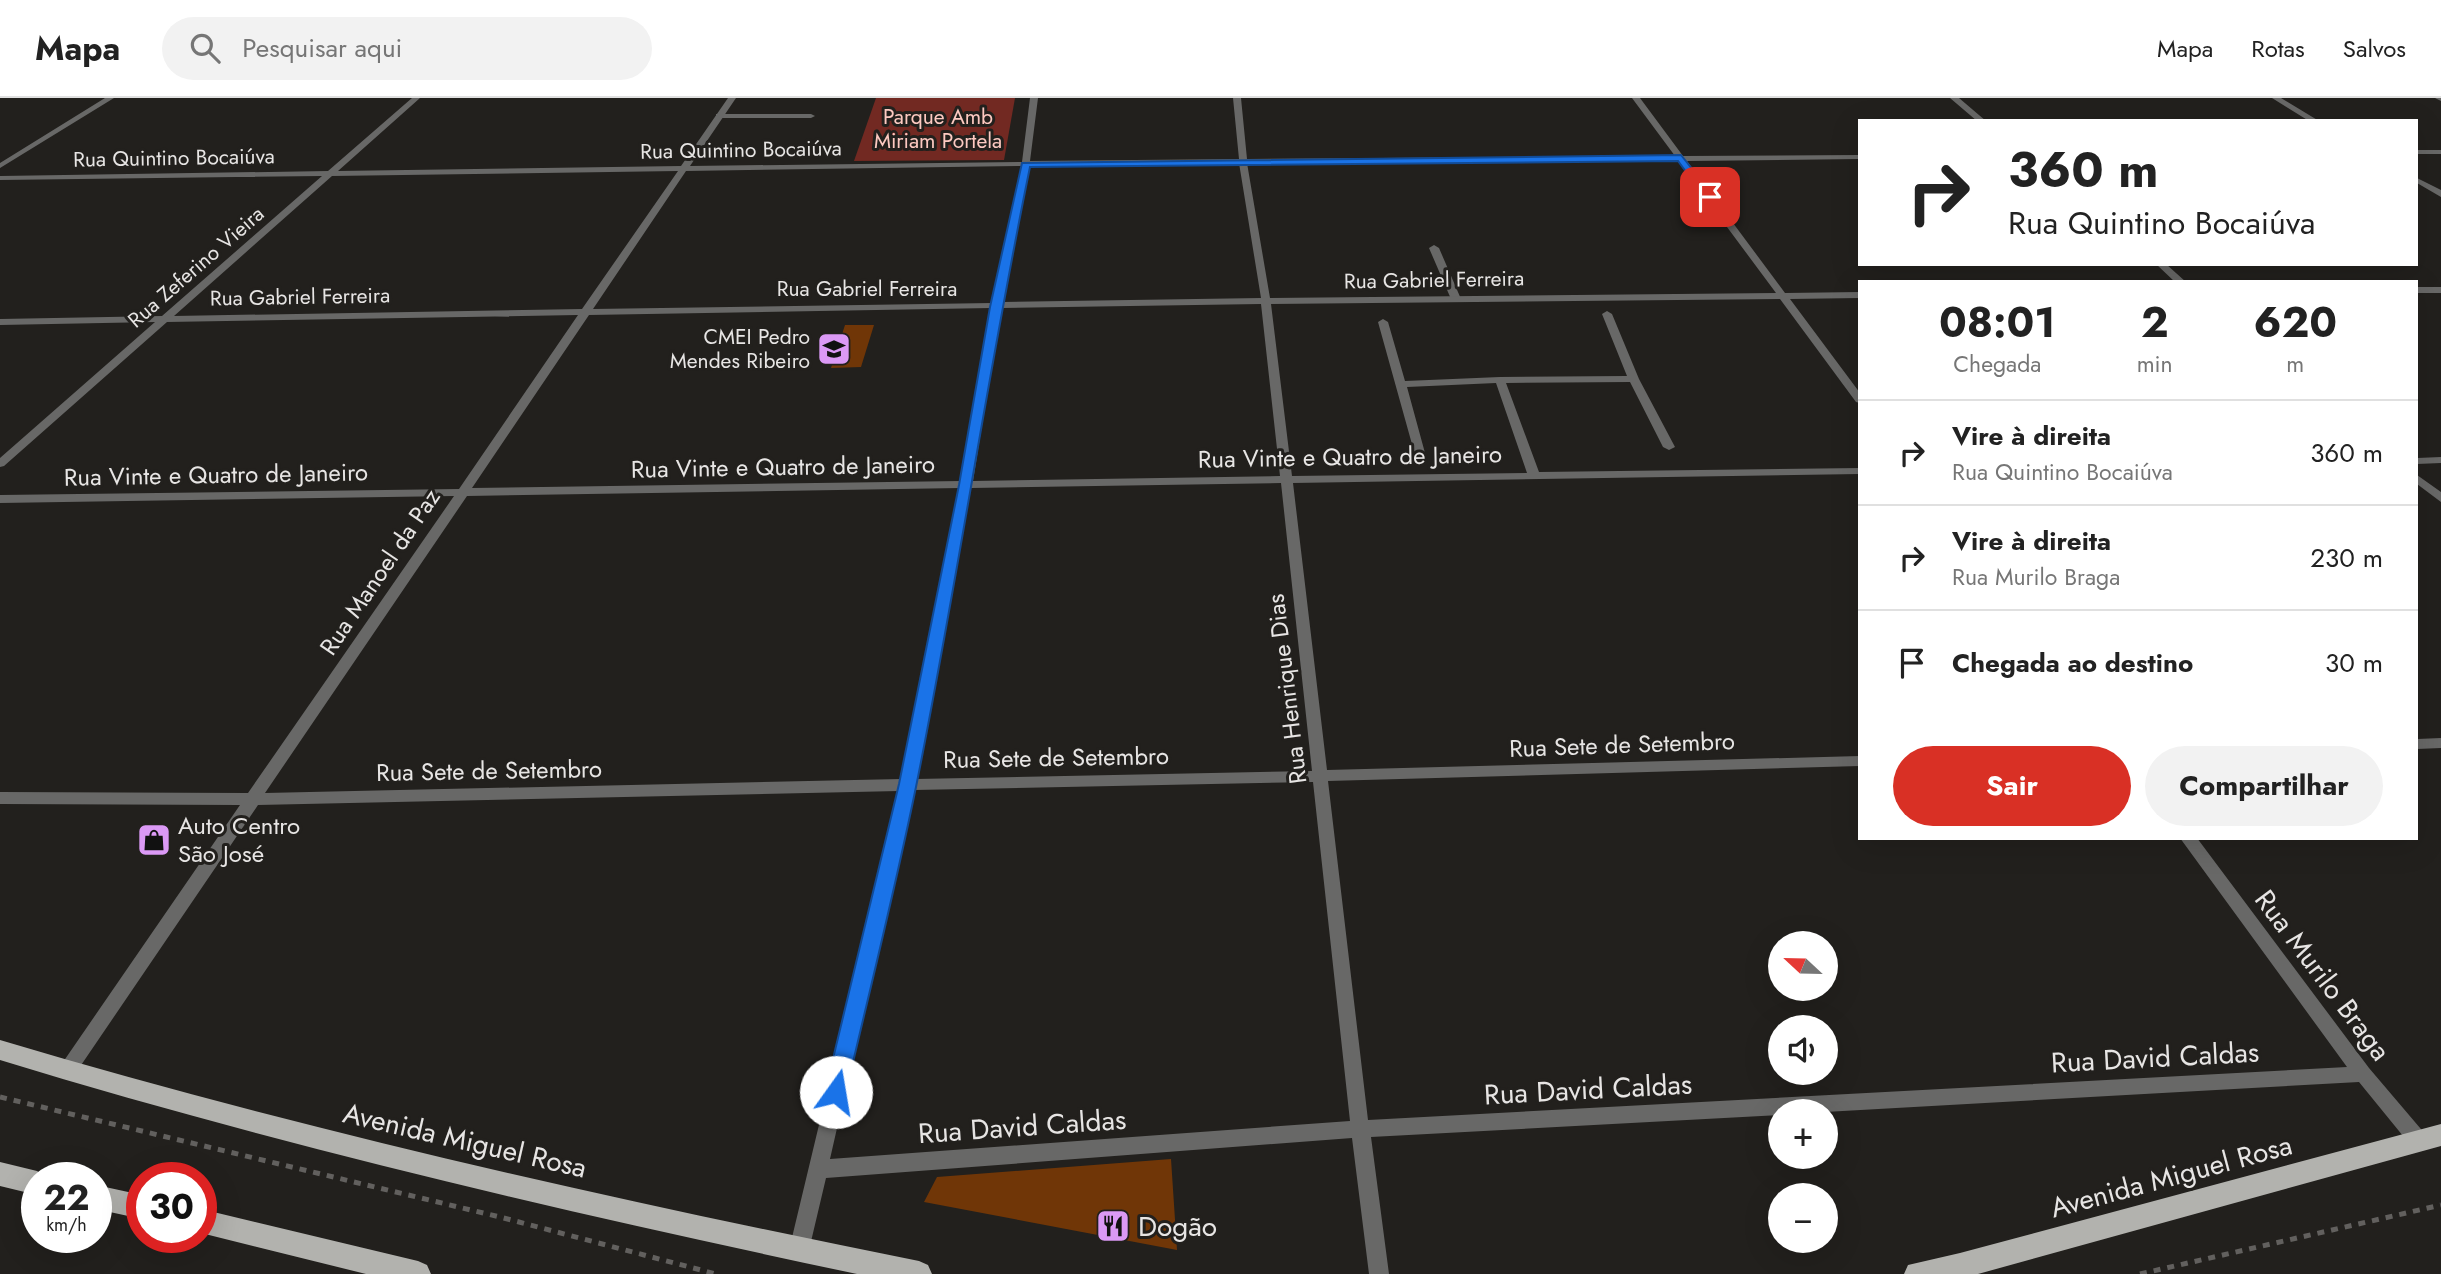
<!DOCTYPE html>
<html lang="pt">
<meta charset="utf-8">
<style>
body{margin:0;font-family:Jost,sans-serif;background:#f2f2f2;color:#222;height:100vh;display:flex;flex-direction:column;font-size:26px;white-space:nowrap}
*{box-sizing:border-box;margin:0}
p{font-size:23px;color:#767676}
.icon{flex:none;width:38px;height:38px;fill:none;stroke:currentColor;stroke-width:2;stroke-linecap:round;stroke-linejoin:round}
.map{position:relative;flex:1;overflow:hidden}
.sheet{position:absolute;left:1858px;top:182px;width:560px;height:560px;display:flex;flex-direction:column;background:#fff;border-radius:0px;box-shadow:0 7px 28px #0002}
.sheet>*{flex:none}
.guide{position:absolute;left:1858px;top:21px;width:560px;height:147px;border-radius:0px;box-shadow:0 7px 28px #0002;background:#fff;color:#222;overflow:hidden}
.needle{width:46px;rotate:292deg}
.controls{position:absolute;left:1768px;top:833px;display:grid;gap:14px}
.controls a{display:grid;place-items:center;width:70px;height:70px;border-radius:50%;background:#fff;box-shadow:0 7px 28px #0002;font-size:35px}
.speed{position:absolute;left:21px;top:1064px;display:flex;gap:14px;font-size:35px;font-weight:700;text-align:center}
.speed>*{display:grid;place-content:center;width:91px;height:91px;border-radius:50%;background:#fff;box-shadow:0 7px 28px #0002;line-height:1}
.speed small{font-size:18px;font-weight:400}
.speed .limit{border:10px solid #d22;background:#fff;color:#111}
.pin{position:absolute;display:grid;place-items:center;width:60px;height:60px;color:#fff;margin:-30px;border-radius:14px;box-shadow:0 4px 10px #0006}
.me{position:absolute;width:77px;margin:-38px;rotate:13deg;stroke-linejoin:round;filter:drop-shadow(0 0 5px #0008)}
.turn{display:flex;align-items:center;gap:24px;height:147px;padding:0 35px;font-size:32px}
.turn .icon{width:91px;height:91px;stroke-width:2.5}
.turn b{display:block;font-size:49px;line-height:60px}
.eta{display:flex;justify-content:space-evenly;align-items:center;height:119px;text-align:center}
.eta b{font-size:42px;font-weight:700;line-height:49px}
.button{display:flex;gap:14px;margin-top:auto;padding:14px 35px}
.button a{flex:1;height:80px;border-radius:42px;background:#d93025;color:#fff;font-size:28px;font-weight:700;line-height:80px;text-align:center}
.button a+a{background:#f2f2f2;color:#222}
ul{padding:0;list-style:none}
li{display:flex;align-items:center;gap:21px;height:105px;padding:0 35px;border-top:2px solid #e0e0e0}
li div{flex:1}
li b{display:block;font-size:26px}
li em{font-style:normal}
header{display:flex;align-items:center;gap:42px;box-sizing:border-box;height:98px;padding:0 35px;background:#fff;border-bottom:2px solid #e0e0e0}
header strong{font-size:33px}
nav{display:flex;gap:38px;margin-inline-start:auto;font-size:24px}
.search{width:490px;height:63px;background:#f2f2f2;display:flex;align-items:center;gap:18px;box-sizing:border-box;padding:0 24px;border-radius:38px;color:#767676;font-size:26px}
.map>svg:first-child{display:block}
.green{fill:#722922}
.building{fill:#703607}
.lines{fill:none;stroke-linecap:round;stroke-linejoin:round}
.path{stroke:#62605e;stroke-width:5;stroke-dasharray:7 7;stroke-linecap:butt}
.lane{fill:#686867;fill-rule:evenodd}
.street{fill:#686867;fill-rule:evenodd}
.primary{fill:#b2b2ae;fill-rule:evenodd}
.route{fill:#1a73e8;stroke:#114b97;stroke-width:2}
.labels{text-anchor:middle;stroke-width:6;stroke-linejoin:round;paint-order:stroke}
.far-park-label{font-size:21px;fill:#fdc9c1;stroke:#22201d}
.far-street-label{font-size:21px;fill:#e7e5e4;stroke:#22201d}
.far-poi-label{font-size:21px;fill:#e7e5e4;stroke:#22201d;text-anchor:end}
.street-label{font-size:24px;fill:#e7e5e4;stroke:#22201d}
.poi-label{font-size:24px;fill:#e7e5e4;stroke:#22201d;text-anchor:start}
.near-street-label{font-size:28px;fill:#e7e5e4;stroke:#22201d}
.near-poi-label{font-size:28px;fill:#e7e5e4;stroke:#22201d;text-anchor:start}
</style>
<header>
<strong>Mapa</strong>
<div class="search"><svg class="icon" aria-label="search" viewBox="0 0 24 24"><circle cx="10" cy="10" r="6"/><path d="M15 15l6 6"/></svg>Pesquisar aqui</div>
<nav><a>Mapa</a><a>Rotas</a><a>Salvos</a></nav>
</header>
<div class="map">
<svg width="2441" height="1176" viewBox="0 0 2441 1176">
<rect width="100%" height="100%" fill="#22201d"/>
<!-- green -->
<path class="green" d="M 876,0 L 1015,0 L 1004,62 L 854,63 Z"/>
<!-- building -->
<path class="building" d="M 845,227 L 874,227 L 861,269 L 831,270 Z
M 1171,1061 L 1177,1152 L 924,1104 L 937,1079 Z"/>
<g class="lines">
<!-- path -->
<path class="path" d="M 0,999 L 500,1119 L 716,1176
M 2140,1176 L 2441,1107"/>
<!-- lane -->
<path class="lane" d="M 719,16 L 811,16 L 815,18 L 811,20 L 716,20 L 716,16 Z
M 1434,147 L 1439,150 L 1461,201 L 1459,203 L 1451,201 L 1429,150 Z"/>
<!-- street -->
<path class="street" d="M 105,0 L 114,0 L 0,70 L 0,65 Z
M 412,0 L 420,0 L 338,73 L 681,68 L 728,0 L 736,0 L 690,68 L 1022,64 L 1030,0 L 1038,0 L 1030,63 L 1239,61 L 1233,0 L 1241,0 L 1247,61 L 1675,58 L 1632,0 L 1640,0 L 1683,58 L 1860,57 L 1860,61 L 1687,63 L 1785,195 L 1860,194 L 1860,200 L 1790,201 L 1860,295 L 1860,305 L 1856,304 L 1780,201 L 1271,206 L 1292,378 L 1527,375 L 1496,285 L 1407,289 L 1425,355 L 1423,357 L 1415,357 L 1378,224 L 1383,221 L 1388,224 L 1405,283 L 1500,279 L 1627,278 L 1602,216 L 1607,213 L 1612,216 L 1639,281 L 1675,349 L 1669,352 L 1663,349 L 1630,284 L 1506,285 L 1539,374 L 1860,370 L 1860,376 L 1293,385 L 1327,672 L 1860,658 L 1860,668 L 1328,683 L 1368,1022 L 2347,969 L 2180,740 L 2197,740 L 2369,970 L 2426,1037 L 2429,1043 L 2426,1049 L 2419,1052 L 2412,1049 L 2359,984 L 1825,1014 L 1780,1013 L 1780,1017 L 1371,1039 L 1389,1176 L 1369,1176 L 1352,1040 L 826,1080 L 809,1152 L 806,1159 L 799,1162 L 792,1159 L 789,1152 L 899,693 L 258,707 L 73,979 L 67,981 L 61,979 L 58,973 L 61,967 L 240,707 L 0,706 L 0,694 L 248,695 L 454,398 L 0,405 L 0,397 L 459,391 L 578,217 L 167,224 L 4,368 L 0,369 L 0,360 L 155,224 L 0,227 L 0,221 L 162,218 L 322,78 L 0,82 L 0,78 L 328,73 ZM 1678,63 L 1776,195 L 1270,200 L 1247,65 ZM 1239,65 L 1261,200 L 1002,204 L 1030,68 ZM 1022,68 L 992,205 L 593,211 L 686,73 ZM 678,73 L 582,211 L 174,218 L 332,78 ZM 1261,206 L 1280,378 L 973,383 L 1001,210 ZM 991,210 L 961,383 L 472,390 L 589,217 ZM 1281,385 L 1312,673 L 916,681 L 971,390 ZM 960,390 L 901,681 L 265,695 L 467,398 ZM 1313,684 L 1350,1023 L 830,1061 L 914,692 Z
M 1950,0 L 1959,0 L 1986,23 L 1977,23 Z
M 2272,0 L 2281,0 L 2319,23 L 2309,23 Z
M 2435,0 L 2441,0 L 2441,3 Z
M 2417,52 L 2441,52 L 2441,56 L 2417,56 Z
M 2417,80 L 2441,92 L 2441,99 L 2417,85 Z
M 2156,166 L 2166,166 L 2186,184 L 2175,184 Z
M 2417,189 L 2441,189 L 2441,195 L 2417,195 Z
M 2441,359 L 2441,365 L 2417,366 L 2417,360 Z
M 2417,377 L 2441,394 L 2441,404 L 2417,386 Z
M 2441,640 L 2441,650 L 2417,651 L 2417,641 Z"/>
<!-- primary -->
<path class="primary" d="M 0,942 C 302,1032 610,1101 919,1163 L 928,1167 L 932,1176 L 857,1176 C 569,1115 281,1048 0,962 Z
M 2441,1026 L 2441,1048 L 1978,1176 L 1904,1176 L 1908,1167 L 1960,1155 Z
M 0,1064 L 37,1073 L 47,1080 L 37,1080 L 37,1097 L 0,1088 Z
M 96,1087 L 142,1097 L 142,1121 L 96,1111 Z
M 201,1111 L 418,1163 L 427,1167 L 431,1176 L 366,1176 L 201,1135 Z"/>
</g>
<!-- route -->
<path class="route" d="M 1681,57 L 1713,97 L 1713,101 L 1706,101 L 1678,63 L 1030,69 C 988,273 958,480 917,684 C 896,788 870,891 846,994 L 843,1001 L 836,1004 L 828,1001 L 825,994 L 899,686 L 959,387 L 990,209 L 1022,65 Z"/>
<!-- icons -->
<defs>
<symbol id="school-square" viewBox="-11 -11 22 22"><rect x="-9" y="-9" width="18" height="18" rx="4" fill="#db99f5" stroke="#22201d"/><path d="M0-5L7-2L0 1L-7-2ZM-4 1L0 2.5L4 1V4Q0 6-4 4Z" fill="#111"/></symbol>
<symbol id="shop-square" viewBox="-11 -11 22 22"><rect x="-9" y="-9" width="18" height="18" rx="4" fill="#db99f5" stroke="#22201d"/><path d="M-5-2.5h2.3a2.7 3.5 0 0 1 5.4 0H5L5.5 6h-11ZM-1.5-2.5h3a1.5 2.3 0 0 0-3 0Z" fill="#111"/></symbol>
<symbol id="restaurant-square" viewBox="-11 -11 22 22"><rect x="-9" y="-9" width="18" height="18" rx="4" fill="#db99f5" stroke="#22201d"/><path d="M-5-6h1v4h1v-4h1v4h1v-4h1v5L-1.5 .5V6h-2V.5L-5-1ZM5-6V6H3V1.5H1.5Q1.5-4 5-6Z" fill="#111"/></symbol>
</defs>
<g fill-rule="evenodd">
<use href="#school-square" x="815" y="232" width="38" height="38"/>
<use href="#shop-square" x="135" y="723" width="38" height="38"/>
<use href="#restaurant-square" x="1094" y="1109" width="38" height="38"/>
</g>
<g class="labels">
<!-- far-park labels -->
<g class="far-park-label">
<text x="938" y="26">Parque Amb<tspan x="938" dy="24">Miriam Portela</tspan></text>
</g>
<!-- far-street labels -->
<g class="far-street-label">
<text transform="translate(741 52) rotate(-1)" y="7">Rua Quintino Bocaiúva</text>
<text transform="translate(174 60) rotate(-1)" y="7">Rua Quintino Bocaiúva</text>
<text transform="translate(196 169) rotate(-41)" y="7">Rua Zeferino Vieira</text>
<text transform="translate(1434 182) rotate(-1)" y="7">Rua Gabriel Ferreira</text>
<text x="867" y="198">Rua Gabriel Ferreira</text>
<text transform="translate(300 199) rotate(-1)" y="7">Rua Gabriel Ferreira</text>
</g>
<!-- far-poi labels -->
<g class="far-poi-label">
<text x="810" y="246">CMEI Pedro<tspan x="810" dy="24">Mendes Ribeiro</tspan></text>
</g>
<!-- street labels -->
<g class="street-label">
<text transform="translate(1350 359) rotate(-1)" y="8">Rua Vinte e Quatro de Janeiro</text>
<text transform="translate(783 369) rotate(-1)" y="8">Rua Vinte e Quatro de Janeiro</text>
<text transform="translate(216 377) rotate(-1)" y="8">Rua Vinte e Quatro de Janeiro</text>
<text transform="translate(380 474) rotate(-56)" y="8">Rua Manoel da Paz</text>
<text transform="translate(1287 591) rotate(-97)" y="8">Rua Henrique Dias</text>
<text transform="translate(1622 647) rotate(-2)" y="8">Rua Sete de Setembro</text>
<text transform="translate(1056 660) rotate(-1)" y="8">Rua Sete de Setembro</text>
<text transform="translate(489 673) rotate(-1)" y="8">Rua Sete de Setembro</text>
</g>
<!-- poi labels -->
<g class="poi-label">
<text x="178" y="736">Auto Centro<tspan x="178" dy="28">São José</tspan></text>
</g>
<!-- near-street labels -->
<g class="near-street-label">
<text transform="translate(2323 877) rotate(53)" y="10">Rua Murilo Braga</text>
<text transform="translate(2155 959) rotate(-3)" y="10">Rua David Caldas</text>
<text transform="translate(1588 991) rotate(-3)" y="10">Rua David Caldas</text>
<text transform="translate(1022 1028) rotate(-4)" y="10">Rua David Caldas</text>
<text transform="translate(465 1042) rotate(13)" y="10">Avenida Miguel Rosa</text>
<text transform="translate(2171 1078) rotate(-15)" y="10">Avenida Miguel Rosa</text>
</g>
<!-- near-poi labels -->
<g class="near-poi-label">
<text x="1138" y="1138">Dogão</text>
</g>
</g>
</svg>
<div class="controls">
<a><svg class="needle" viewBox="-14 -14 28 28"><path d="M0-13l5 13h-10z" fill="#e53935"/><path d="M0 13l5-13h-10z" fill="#767676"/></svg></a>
<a><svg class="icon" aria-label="sound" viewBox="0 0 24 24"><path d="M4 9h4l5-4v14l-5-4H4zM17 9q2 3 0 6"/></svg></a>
<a>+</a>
<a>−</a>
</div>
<div class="speed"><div>22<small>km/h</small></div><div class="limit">30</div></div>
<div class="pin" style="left:1710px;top:99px;background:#d93025"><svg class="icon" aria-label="arrive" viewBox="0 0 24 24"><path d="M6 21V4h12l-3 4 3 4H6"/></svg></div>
<svg class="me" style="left:836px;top:994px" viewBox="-20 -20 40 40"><circle r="19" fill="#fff"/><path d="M0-13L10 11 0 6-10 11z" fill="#1a73e8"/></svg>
<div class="guide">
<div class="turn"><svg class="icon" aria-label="right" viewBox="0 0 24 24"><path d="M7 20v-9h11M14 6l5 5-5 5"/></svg><div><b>360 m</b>Rua Quintino Bocaiúva</div></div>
</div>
<section class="sheet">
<div class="eta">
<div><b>08:01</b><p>Chegada</p></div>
<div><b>2</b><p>min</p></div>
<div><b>620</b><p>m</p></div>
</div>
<ul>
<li><svg class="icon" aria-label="right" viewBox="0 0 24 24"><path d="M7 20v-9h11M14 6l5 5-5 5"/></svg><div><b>Vire à direita</b><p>Rua Quintino Bocaiúva</p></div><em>360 m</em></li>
<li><svg class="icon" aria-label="right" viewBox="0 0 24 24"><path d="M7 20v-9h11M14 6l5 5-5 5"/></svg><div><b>Vire à direita</b><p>Rua Murilo Braga</p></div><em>230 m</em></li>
<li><svg class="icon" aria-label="arrive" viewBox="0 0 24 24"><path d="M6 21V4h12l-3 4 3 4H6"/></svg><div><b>Chegada ao destino</b></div><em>30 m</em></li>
</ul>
<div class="button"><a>Sair</a><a>Compartilhar</a></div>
</section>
</div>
